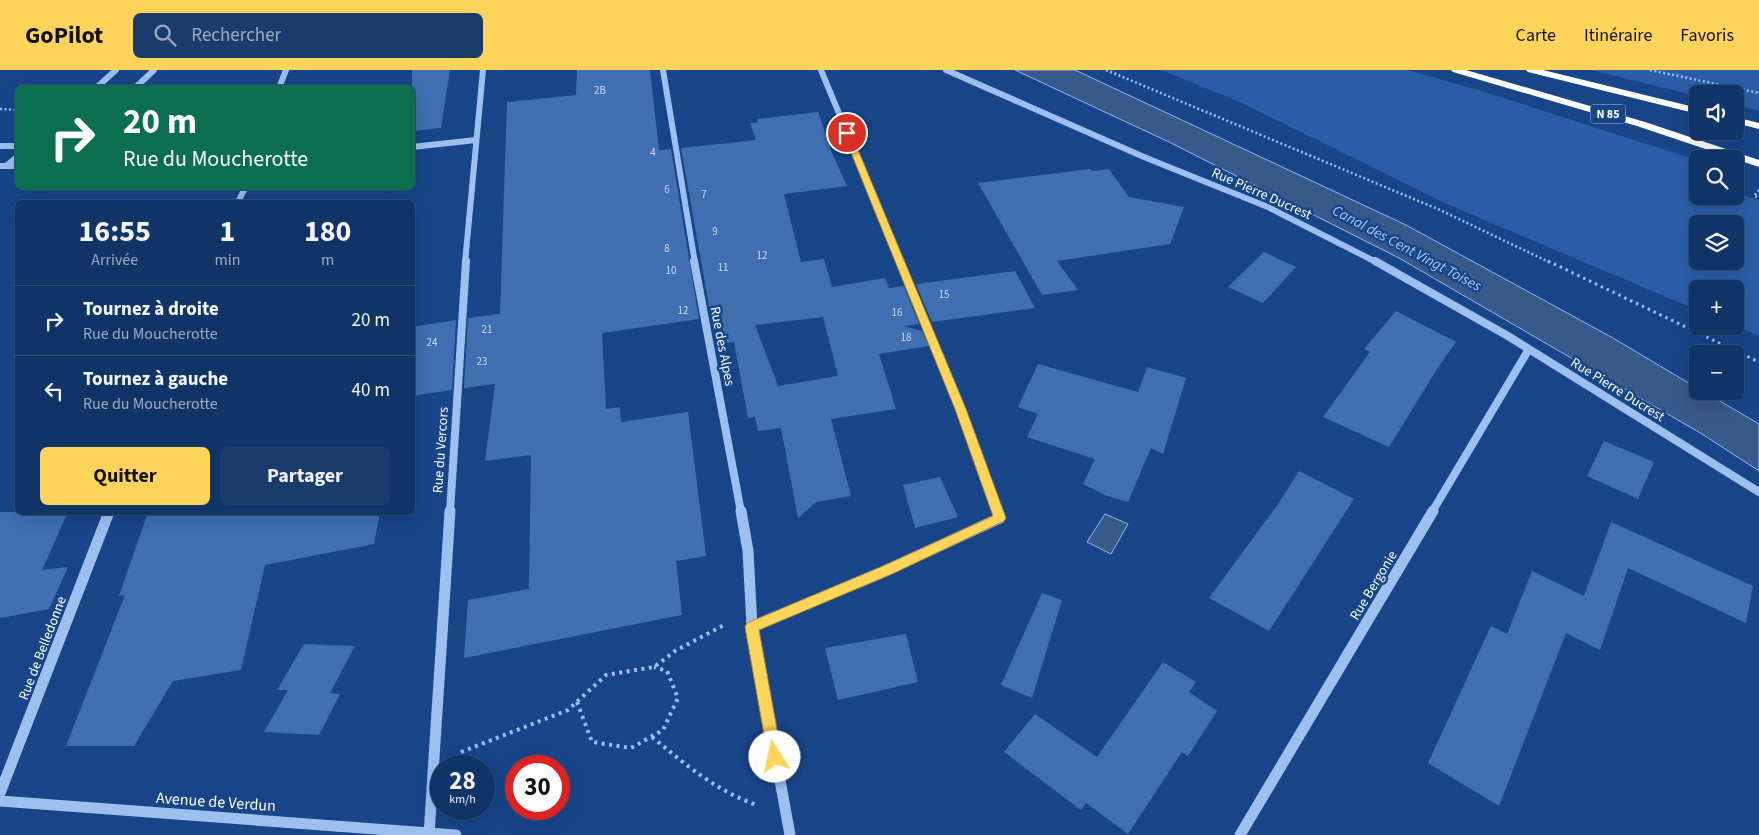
<!DOCTYPE html>
<html lang="fr">
<meta charset="utf-8">
<style>
body{margin:0;font-family:"Source Sans 3",sans-serif;background:#1a3c6c;color:#f1f3f6;height:100vh;display:flex;flex-direction:column;font-size:19px;white-space:nowrap}
*{box-sizing:border-box;margin:0}
p{font-size:16px;color:#9caabf}
.icon{flex:none;width:28px;height:28px;fill:none;stroke:currentColor;stroke-width:2;stroke-linecap:round;stroke-linejoin:round}
.map{position:relative;flex:1;overflow:hidden}
.drawer{position:absolute;left:15px;top:130px;width:400px;height:315px;display:flex;flex-direction:column;background:#113466;border-radius:8px;box-shadow:0 5px 20px #0002,0 0 0 1px #304f7a}
.drawer>*{flex:none}
.hud{position:absolute;left:15px;top:15px;width:400px;height:105px;border-radius:8px;box-shadow:0 5px 20px #0002,0 0 0 1px #304f7a;background:#0b6e4f;color:#fff;overflow:hidden}
.tools{position:absolute;left:1689px;top:15px;display:grid;gap:10px}
.tools a{display:grid;place-items:center;width:55px;height:55px;border-radius:8px;background:#113466;box-shadow:0 5px 20px #0002,0 0 0 1px #304f7a;font-size:25px}
.speed{position:absolute;left:430px;top:685px;display:flex;gap:10px;font-size:25px;font-weight:700;text-align:center}
.speed>*{display:grid;place-content:center;width:65px;height:65px;border-radius:50%;background:#113466;box-shadow:0 5px 20px #0002,0 0 0 1px #304f7a;line-height:1}
.speed small{font-size:12px;font-weight:400}
.speed .limit{border:8px solid #d22;background:#fff;color:#111}
.pin{position:absolute;display:grid;place-items:center;width:42px;height:42px;color:#fff;margin:-21px;border:2px solid #fff;border-radius:50%;box-shadow:0 1px 5px #0007}
.me{position:absolute;width:55px;margin:-28px;rotate:350deg;stroke-linejoin:round;filter:drop-shadow(0 0 4px #0008)}
.turn{display:flex;align-items:center;gap:18px;height:105px;padding:0 25px;font-size:22px}
.turn .icon{width:65px;height:65px;stroke-width:2.5}
.turn b{display:block;font-size:35px;line-height:42px}
.eta{display:flex;justify-content:space-evenly;align-items:center;height:85px;text-align:center}
.eta b{font-size:30px;font-weight:700;line-height:35px}
.cta{display:flex;gap:10px;margin-top:auto;padding:10px 25px}
.cta a{flex:1;height:58px;border-radius:8px;background:#ffd45a;color:#111;font-size:20px;font-weight:700;line-height:58px;text-align:center}
.cta a+a{background:#1a3c6c;color:#f1f3f6}
ul{padding:0;list-style:none}
li{display:flex;align-items:center;gap:15px;height:70px;padding:0 25px;border-top:1px solid #304f7a}
li div{flex:1}
li b{display:block;font-size:19px}
li em{font-style:normal}
header{display:flex;align-items:center;gap:30px;box-sizing:border-box;height:70px;padding:0 25px;background:#ffd45a;color:#111}
header strong{font-size:24px}
nav{display:flex;gap:28px;margin-inline-start:auto;font-size:18px}
.search{width:350px;height:45px;background:#1a3c6c;display:flex;align-items:center;gap:12px;box-sizing:border-box;padding:0 18px;border-radius:8px;color:#9caabf;font-size:19px}
.map>svg:first-child{display:block}
.green{fill:#295ea6;fill-rule:evenodd}
.water{fill:#37598a;stroke:#90baf1}
.building{fill:#3f6fb1;fill-rule:evenodd}
.lines{fill:none;stroke-linecap:round;stroke-linejoin:round}
.path-far2{stroke:#9ec0ee;stroke-width:2.5;stroke-dasharray:2 2.5;stroke-linecap:butt}
.path-far1{stroke:#9ec0ee;stroke-width:3;stroke-dasharray:2.5 4;stroke-linecap:butt}
.path{stroke:#9ec0ee;stroke-width:4;stroke-dasharray:3 4.5;stroke-linecap:butt}
.minor-far2{stroke:#9ec0ee;stroke-width:6}
.minor-far1{stroke:#9ec0ee;stroke-width:8}
.minor{stroke:#9ec0ee;stroke-width:11}
.highway{fill:#fff;fill-rule:evenodd}
.route{fill:#ffd45a;stroke:#a68a3a}
.labels{text-anchor:middle;stroke-width:5;stroke-linejoin:round;paint-order:stroke}
.number-label{font-size:11px;fill:#cfdbec}
.shield{fill:#174588;stroke:#b9c7db;stroke-width:1}
.shield-label{font-size:12px;font-weight:bold;fill:#fff}
.street-label{font-size:14px;fill:#fff;stroke:#174588}
.water-label{font-size:15px;font-style:italic;fill:#a9caf5;stroke:#174588}
.near-street-label{font-size:16px;fill:#fff;stroke:#174588}
</style>
<header>
<strong>GoPilot</strong>
<div class="search"><svg class="icon" aria-label="search" viewBox="0 0 24 24"><circle cx="10" cy="10" r="6"/><path d="M15 15l6 6"/></svg>Rechercher</div>
<nav><a>Carte</a><a>Itinéraire</a><a>Favoris</a></nav>
</header>
<div class="map">
<svg width="1759" height="765" viewBox="0 0 1759 765">
<rect width="100%" height="100%" fill="#174588"/>
<!-- green -->
<path class="green" d="M 1161,0 L 1407,0 L 1478,20 L 1697,90 L 1698,126 L 1735,126 L 1735,123 L 1759,130 L 1759,266 L 1735,256 L 1735,219 L 1698,219 L 1697,240 L 1449,135 L 1240,32 ZM 1698,154 L 1735,154 L 1735,191 L 1698,191 Z
M 1591,0 L 1759,0 L 1759,41 L 1735,35 L 1735,24 L 1698,24 L 1697,26 Z"/>
<!-- water -->
<path class="water" d="M 1015,0 L 1075,0 L 1406,155 L 1613,268 L 1697,318 L 1698,321 L 1703,321 L 1759,354 L 1759,401 L 1702,364 L 1399,188 L 1169,72 Z
M 1105,444 L 1128,454 L 1111,484 L 1087,472 Z"/>
<!-- building -->
<path class="building" d="M 412,0 L 450,0 L 441,58 L 412,61 Z
M 577,0 L 650,0 L 659,80 L 671,79 L 699,249 L 602,263 L 606,339 L 620,337 L 621,352 L 688,342 L 706,486 L 676,491 L 682,545 L 464,588 L 468,530 L 529,519 L 531,385 L 485,391 L 495,314 L 464,318 L 468,248 L 500,244 L 507,32 L 576,25 Z
M 818,42 L 832,83 L 847,116 L 784,124 L 801,192 L 824,189 L 832,217 L 885,208 L 889,218 L 904,216 L 919,254 L 904,256 L 922,261 L 929,276 L 879,284 L 896,339 L 831,349 L 851,426 L 816,432 L 798,448 L 781,358 L 758,361 L 755,347 L 748,348 L 734,272 L 726,273 L 720,246 L 711,247 L 681,78 L 756,70 L 750,53 L 758,53 L 757,49 ZM 823,247 L 838,306 L 778,316 L 755,255 Z
M 1090,99 L 1093,101 L 1109,99 L 1129,127 L 1184,137 L 1170,174 L 1057,191 L 1078,220 L 1042,225 L 978,113 Z
M 1264,182 L 1296,197 L 1263,233 L 1228,217 Z
M 1015,201 L 1035,238 L 932,252 L 916,214 Z
M 1396,241 L 1456,272 L 1439,296 L 1389,377 L 1323,347 L 1370,282 L 1364,279 Z
M 456,250 L 452,320 L 412,326 L 412,257 Z
M 1038,294 L 1138,322 L 1147,297 L 1186,308 L 1163,384 L 1151,378 L 1128,432 L 1107,426 L 1083,414 L 1095,389 L 1027,367 L 1038,344 L 1018,337 Z
M 1604,371 L 1654,392 L 1638,429 L 1587,406 Z
M 1299,401 L 1354,429 L 1269,561 L 1209,528 L 1278,434 Z
M 940,407 L 958,447 L 915,458 L 903,415 Z
M 0,442 L 68,442 L 42,500 L 68,497 L 49,539 L 0,548 Z
M 148,442 L 380,442 L 374,474 L 265,495 L 241,600 L 173,611 L 134,676 L 66,676 L 125,525 L 119,526 Z
M 1611,452 L 1753,516 L 1746,553 L 1628,498 L 1600,580 L 1566,563 L 1499,736 L 1428,693 L 1491,556 L 1507,564 L 1532,501 L 1584,526 Z
M 1042,523 L 1062,530 L 1032,628 L 1001,615 Z
M 906,564 L 918,612 L 838,630 L 825,578 Z
M 304,574 L 355,576 L 330,623 L 340,624 L 319,665 L 264,662 L 288,620 L 277,620 Z
M 1163,592 L 1196,612 L 1189,622 L 1217,641 L 1188,686 L 1182,682 L 1128,764 L 1086,733 L 1081,740 L 1004,682 L 1035,644 L 1097,687 Z"/>
<g class="lines">
<!-- path-far2 -->
<path class="path-far2" d="M 1106,0 L 1440,140 L 1551,193
M 1650,0 L 1759,23
M 0,39 L 18,40
M 1759,120 L 1754,126 L 1759,127"/>
<!-- path-far1 -->
<path class="path-far1" d="M 1548,191 L 1759,292"/>
<!-- path -->
<path class="path" d="M 577,632 L 592,672 L 631,678 L 663,660 L 678,628 L 667,601 L 654,597
M 652,667 C 685,694 716,721 757,735
M 461,682 L 568,640 L 606,605 L 654,597 L 675,581 L 726,554"/>
<!-- minor-far2 -->
<path class="minor-far2" d="M 663,0 L 695,193
M 821,0 L 901,193
M 946,0 L 1144,87 L 1268,137 L 1378,193
M 96,18 L 116,0
M 135,18 L 154,0
M 279,18 L 286,0
M 0,76 L 18,76
M 412,77 L 476,70
M 0,96 L 18,96
M 6,96 L 18,86
M 238,132 L 245,118
M 465,193 L 483,0"/>
<!-- minor-far1 -->
<path class="minor-far1" d="M 694,191 L 741,442
M 900,191 L 961,339 L 998,442
M 1375,191 L 1508,266 L 1759,422
M 450,442 L 466,191
M 1432,442 L 1529,279"/>
<!-- minor -->
<path class="minor" d="M 741,441 L 748,481 L 752,557 L 790,765
M 752,557 L 887,500 L 1000,448 L 997,441
M 0,723 L 109,442
M 0,731 L 456,765
M 429,765 L 450,441
M 1240,765 L 1433,441"/>
<!-- highway -->
<path class="highway" d="M 1451,0 L 1466,0 L 1645,52 L 1759,90 L 1759,97 L 1637,56 L 1453,2 Z
M 1526,0 L 1543,0 L 1698,38 L 1698,44 L 1528,2 Z
M 1735,47 L 1759,53 L 1759,59 L 1735,53 Z"/>
</g>
<!-- route -->
<path class="route" d="M 847,60 L 851,63 L 966,339 L 1006,448 L 1004,451 L 892,504 L 759,560 L 782,687 L 780,692 L 775,694 L 770,692 L 768,687 L 745,557 L 747,553 L 883,496 L 993,446 L 955,339 L 843,63 Z"/>
<g class="labels">
<!-- number labels -->
<g class="number-label">
<text x="600" y="24">2B</text>
<text x="653" y="86">4</text>
<text x="667" y="123">6</text>
<text x="704" y="128">7</text>
<text x="715" y="165">9</text>
<text x="667" y="182">8</text>
<text x="762" y="189">12</text>
<text x="723" y="201">11</text>
<text x="671" y="204">10</text>
<text x="944" y="228">15</text>
<text x="683" y="244">12</text>
<text x="897" y="246">16</text>
<text x="487" y="263">21</text>
<text x="906" y="271">18</text>
<text x="432" y="276">24</text>
<text x="482" y="295">23</text>
</g>
<!-- shield labels -->
<rect class="shield" x="1590.5" y="34.5" width="35" height="19" rx="4"/>
<g class="shield-label">
<text x="1608" y="48">N 85</text>
</g>
<!-- street labels -->
<g class="street-label">
<text transform="translate(1262 123) rotate(24)" y="5">Rue Pierre Ducrest</text>
<text transform="translate(723 276) rotate(79)" y="5">Rue des Alpes</text>
<text transform="translate(1618 319) rotate(32)" y="5">Rue Pierre Ducrest</text>
<text transform="translate(440 380) rotate(-86)" y="5">Rue du Vercors</text>
<text transform="translate(1373 515) rotate(-59)" y="5">Rue Bergonie</text>
<text transform="translate(42 578) rotate(-69)" y="5">Rue de Belledonne</text>
</g>
<!-- water labels -->
<g class="water-label">
<text transform="translate(1407 178) rotate(28)" y="5">Canal des Cent Vingt Toises</text>
</g>
<!-- near-street labels -->
<g class="near-street-label">
<text transform="translate(216 731) rotate(4)" y="6">Avenue de Verdun</text>
</g>
</g>
</svg>
<div class="tools">
<a><svg class="icon" aria-label="sound" viewBox="0 0 24 24"><path d="M4 9h4l5-4v14l-5-4H4zM17 9q2 3 0 6"/></svg></a>
<a><svg class="icon" aria-label="search" viewBox="0 0 24 24"><circle cx="10" cy="10" r="6"/><path d="M15 15l6 6"/></svg></a>
<a><svg class="icon" aria-label="layers" viewBox="0 0 24 24"><path d="M12 4l9 5-9 5-9-5zM3 14l9 5 9-5"/></svg></a>
<a>+</a>
<a>−</a>
</div>
<div class="speed"><div>28<small>km/h</small></div><div class="limit">30</div></div>
<div class="pin" style="left:847px;top:63px;background:#d93025"><svg class="icon" aria-label="arrive" viewBox="0 0 24 24"><path d="M6 21V4h12l-3 4 3 4H6"/></svg></div>
<svg class="me" style="left:775px;top:687px" viewBox="-20 -20 40 40"><circle r="19" fill="#fff"/><path d="M0-13L10 11 0 6-10 11z" fill="#ffd45a"/></svg>
<div class="hud">
<div class="turn"><svg class="icon" aria-label="right" viewBox="0 0 24 24"><path d="M7 20v-9h11M14 6l5 5-5 5"/></svg><div><b>20 m</b>Rue du Moucherotte</div></div>
</div>
<section class="drawer">
<div class="eta">
<div><b>16:55</b><p>Arrivée</p></div>
<div><b>1</b><p>min</p></div>
<div><b>180</b><p>m</p></div>
</div>
<ul>
<li><svg class="icon" aria-label="right" viewBox="0 0 24 24"><path d="M7 20v-9h11M14 6l5 5-5 5"/></svg><div><b>Tournez à droite</b><p>Rue du Moucherotte</p></div><em>20 m</em></li>
<li><svg class="icon" aria-label="left" viewBox="0 0 24 24"><path d="M17 20v-9H6M10 6l-5 5 5 5"/></svg><div><b>Tournez à gauche</b><p>Rue du Moucherotte</p></div><em>40 m</em></li>
</ul>
<div class="cta"><a>Quitter</a><a>Partager</a></div>
</section>
</div>
